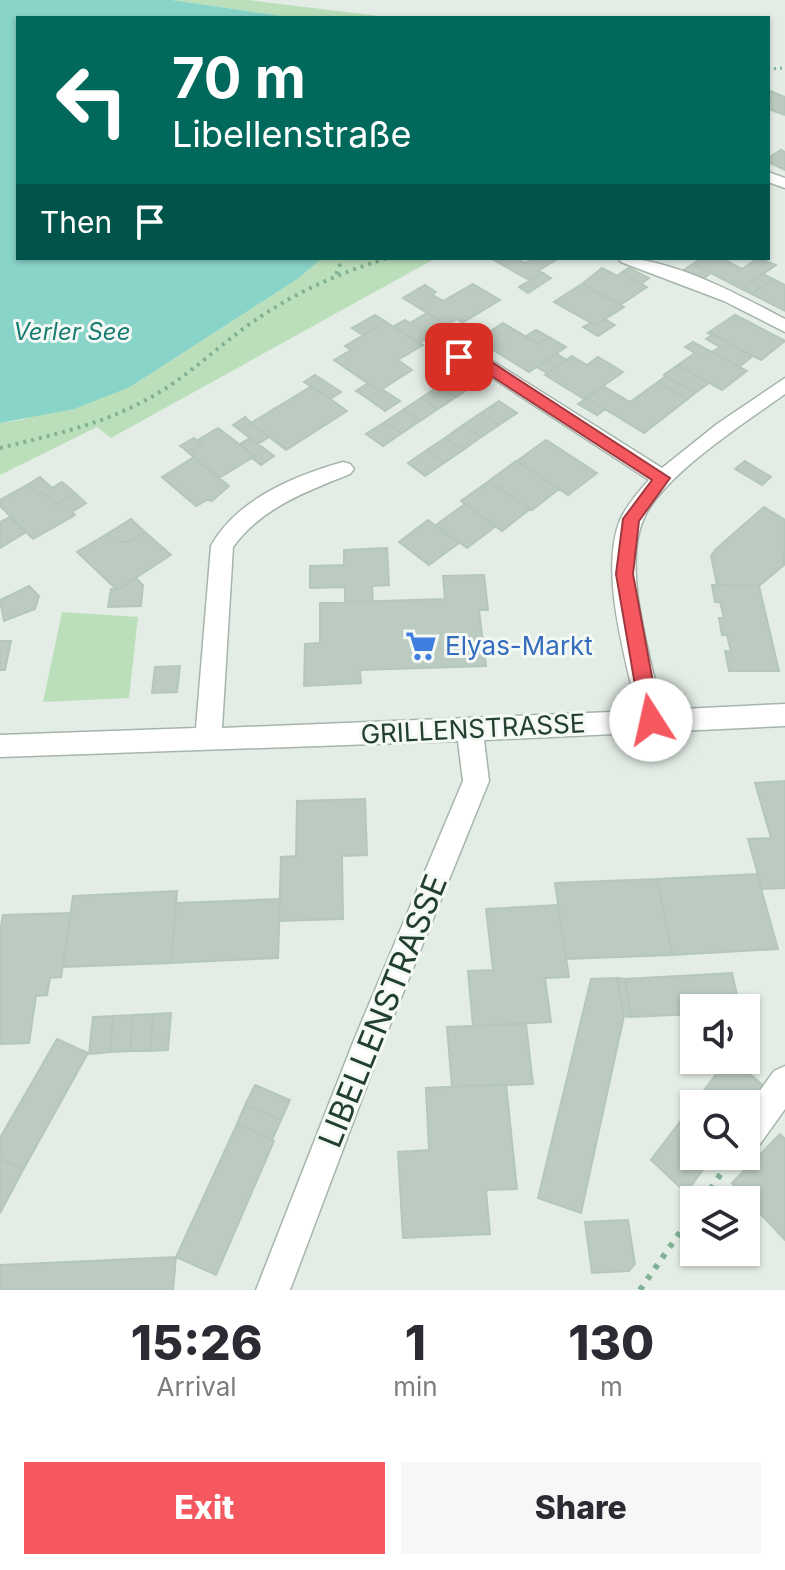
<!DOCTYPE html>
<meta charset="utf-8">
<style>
body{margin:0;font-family:Inter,sans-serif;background:#f7f7f7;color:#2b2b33;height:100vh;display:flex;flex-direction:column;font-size:30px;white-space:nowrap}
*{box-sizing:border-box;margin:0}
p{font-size:26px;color:#7c7c81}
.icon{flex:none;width:44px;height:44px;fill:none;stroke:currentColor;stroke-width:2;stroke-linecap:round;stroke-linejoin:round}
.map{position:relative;height:1290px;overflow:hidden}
.details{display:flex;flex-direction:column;background:#fff;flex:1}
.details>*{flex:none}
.guide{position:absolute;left:16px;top:16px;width:754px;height:244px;border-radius:0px;box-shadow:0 2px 6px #0004;background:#00695c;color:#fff;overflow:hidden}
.controls{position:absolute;left:680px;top:994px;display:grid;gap:16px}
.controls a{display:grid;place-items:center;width:80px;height:80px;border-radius:0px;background:#fff;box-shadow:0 2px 6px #0004;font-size:40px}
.pin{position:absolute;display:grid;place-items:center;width:68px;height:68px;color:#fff;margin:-34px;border-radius:16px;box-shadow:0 4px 12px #0006}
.me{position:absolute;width:88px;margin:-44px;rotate:350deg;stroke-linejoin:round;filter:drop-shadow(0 0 6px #0008)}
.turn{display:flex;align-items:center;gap:28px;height:168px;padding:0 24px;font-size:36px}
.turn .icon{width:104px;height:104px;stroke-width:2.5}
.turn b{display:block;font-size:56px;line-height:68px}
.then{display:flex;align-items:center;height:76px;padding:0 24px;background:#0003;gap:16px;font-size:30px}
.eta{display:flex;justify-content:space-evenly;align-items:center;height:136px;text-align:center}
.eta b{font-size:48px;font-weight:800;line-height:56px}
.cta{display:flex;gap:16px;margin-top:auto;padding:16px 24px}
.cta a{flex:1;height:92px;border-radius:0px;background:#f65860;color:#fff;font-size:32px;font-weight:800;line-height:92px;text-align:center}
.cta a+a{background:#f7f7f7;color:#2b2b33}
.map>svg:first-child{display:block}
.green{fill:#bcdfbb}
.water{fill:#89d4c9}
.building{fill:#bbcbc0;stroke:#b5c7ba;stroke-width:2}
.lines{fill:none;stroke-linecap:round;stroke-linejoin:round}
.minor-casing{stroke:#a5b5ab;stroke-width:3}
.path-far2{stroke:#82b295;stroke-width:3;stroke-dasharray:2 4;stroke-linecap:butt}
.path-far1{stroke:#82b295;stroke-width:4;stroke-dasharray:3 5;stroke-linecap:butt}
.path{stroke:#82b295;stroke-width:6;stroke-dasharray:5 8;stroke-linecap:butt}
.minor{fill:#fff;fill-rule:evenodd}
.route{fill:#f65860;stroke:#a0393e;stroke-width:2}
.labels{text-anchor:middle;stroke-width:6;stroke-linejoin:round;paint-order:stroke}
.far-water-label{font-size:24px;font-style:italic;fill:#1a7d71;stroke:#f4f9f5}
.shop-label{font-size:26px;fill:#366cbe;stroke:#f4f9f5;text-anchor:start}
.street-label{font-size:26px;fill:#223f2f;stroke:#f4f9f5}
.near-street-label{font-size:32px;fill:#223f2f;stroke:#f4f9f5}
</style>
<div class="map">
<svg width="785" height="1290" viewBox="0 0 785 1290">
<rect width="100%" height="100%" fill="#e3ede6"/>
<!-- green -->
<path class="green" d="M 172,0 L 248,0 L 395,18 L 295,18 Z
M 322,258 L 436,258 L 111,438 L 97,427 L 0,475 L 0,423 L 21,420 L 130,387 L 299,278 Z
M 62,612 L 138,617 L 129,698 L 43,702 Z"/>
<!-- water -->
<path class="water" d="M 0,0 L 172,0 L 295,18 L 18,18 L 18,258 L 322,258 L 299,278 L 130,387 L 74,409 L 0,423 Z"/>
<!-- building -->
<path class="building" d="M 768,90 L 785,97 L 785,115 L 768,109 Z
M 781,150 L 785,152 L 785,170 L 768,162 L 768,158 Z
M 490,258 L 516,258 L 525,263 L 533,258 L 559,258 L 538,271 L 543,273 L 531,281 Z
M 702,258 L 721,258 L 742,269 L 758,258 L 776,265 L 742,289 L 693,264 Z
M 693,264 L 711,273 L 700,281 L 682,271 Z
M 602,268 L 617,276 L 621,273 L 647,287 L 620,305 L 582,284 Z
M 629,268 L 649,278 L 641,284 L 621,273 Z
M 543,273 L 551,278 L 528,293 L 519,287 Z
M 763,274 L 773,279 L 752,294 L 742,289 Z
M 773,279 L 785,285 L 785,311 L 752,294 Z
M 473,284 L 500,300 L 462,323 L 457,319 L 447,325 L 403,298 L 425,285 L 436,292 L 432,295 L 443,301 Z
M 582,284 L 620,305 L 624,307 L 595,325 L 554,302 Z
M 427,313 L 446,325 L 429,335 L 410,323 Z
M 375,315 L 386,322 L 363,335 L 352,328 Z
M 735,315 L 747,321 L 785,341 L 761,360 L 708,333 Z
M 605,319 L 615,325 L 598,336 L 583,327 L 590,323 L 595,325 Z
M 405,320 L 410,323 L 431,336 L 419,343 L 394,326 Z
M 386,322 L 423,345 L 398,360 L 412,370 L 379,391 L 334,360 L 351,350 L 345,346 Z
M 503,323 L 538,344 L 549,337 L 566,347 L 529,372 L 477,340 Z
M 536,330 L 549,337 L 538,344 L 525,337 Z
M 714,334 L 725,341 L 753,356 L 739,367 L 712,352 L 720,347 L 706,339 Z
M 472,337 L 477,340 L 492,350 L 484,355 L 464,342 Z
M 693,342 L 739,367 L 747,371 L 722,390 L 678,365 L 695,353 L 685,347 Z
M 557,354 L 567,360 L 547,373 L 537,367 Z
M 572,356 L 587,365 L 598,357 L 623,372 L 584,399 L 545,375 Z
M 678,365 L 709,383 L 695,393 L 664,375 Z
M 315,375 L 341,392 L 330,399 L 304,382 Z
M 457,375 L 474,385 L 456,397 L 439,386 Z
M 666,376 L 695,393 L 688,399 L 658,382 Z
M 658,382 L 688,399 L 644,433 L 587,398 L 603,386 L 630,402 Z
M 368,383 L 379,391 L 367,398 L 356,391 Z
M 312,386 L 347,411 L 286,450 L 251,423 Z
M 439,386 L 456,397 L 438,409 L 421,398 Z
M 382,389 L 400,401 L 385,411 L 367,398 Z
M 421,398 L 438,409 L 420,421 L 403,410 Z
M 587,398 L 605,409 L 597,415 L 578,404 Z
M 499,401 L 517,413 L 499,425 L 481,413 Z
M 403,410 L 420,421 L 402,433 L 385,422 Z
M 481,413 L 499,425 L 481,437 L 463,425 Z
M 245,417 L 251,423 L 269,437 L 258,444 L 233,425 Z
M 385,422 L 402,433 L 383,446 L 366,434 Z
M 463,425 L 481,437 L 463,450 L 445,438 Z
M 218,428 L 255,456 L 219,478 L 184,449 L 189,451 L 202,444 L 198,440 Z
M 194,438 L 202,444 L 189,451 L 180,446 Z
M 250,438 L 274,456 L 261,465 L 252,458 L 255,456 L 240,444 Z
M 445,438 L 463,450 L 444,463 L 427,450 Z
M 546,440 L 551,443 L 597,473 L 568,495 L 517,461 Z
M 427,450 L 444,463 L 425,476 L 408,463 Z
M 194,457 L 229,486 L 212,501 L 207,500 L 196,506 L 162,477 Z
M 516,461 L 559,489 L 532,510 L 489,481 Z
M 745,461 L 771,477 L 762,485 L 735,469 Z
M 40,477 L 52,488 L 62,482 L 75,493 L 56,505 L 42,492 L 38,494 L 27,485 Z
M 489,481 L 530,509 L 502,531 L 461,501 Z
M 27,485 L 38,494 L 42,492 L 56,505 L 75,493 L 86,503 L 72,512 L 75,515 L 33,539 L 0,506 L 0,500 Z
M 465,504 L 496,526 L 467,548 L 436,525 Z
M 764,507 L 785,520 L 784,565 L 759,586 L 717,585 L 711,556 L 715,550 Z
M 10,517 L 26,532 L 0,548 L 0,522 Z
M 131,519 L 145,532 L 129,542 L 116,542 L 107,534 Z
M 428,520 L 459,543 L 429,565 L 399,542 Z
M 145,532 L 171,555 L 117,590 L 77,552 L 107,534 L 116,542 L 129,542 Z
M 387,548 L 389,585 L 372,586 L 373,601 L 345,602 L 345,587 L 310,588 L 310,566 L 344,565 L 344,550 Z
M 484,575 L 488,610 L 479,610 L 486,666 L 360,670 L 361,683 L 304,686 L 305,644 L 320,643 L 320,603 L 445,599 L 443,576 Z
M 136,578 L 143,585 L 141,606 L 108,607 L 111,589 L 117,590 Z
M 712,585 L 759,586 L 779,671 L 729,671 L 725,651 L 731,652 L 727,635 L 722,635 L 719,618 L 724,618 L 720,602 L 715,602 Z
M 29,586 L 39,596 L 35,609 L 4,621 L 0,600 Z
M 0,641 L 11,641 L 5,670 L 0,670 Z
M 180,666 L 177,692 L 152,693 L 155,667 Z
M 785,781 L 785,888 L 762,889 L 748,839 L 771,838 L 755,783 Z
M 365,799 L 367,855 L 342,856 L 343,919 L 279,921 L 281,857 L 296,856 L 297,801 Z
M 757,874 L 778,949 L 672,955 L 657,879 Z
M 657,879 L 672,955 L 566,959 L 555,883 Z
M 177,891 L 171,963 L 63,967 L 73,896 Z
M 280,899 L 278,958 L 171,963 L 176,903 Z
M 558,905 L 569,977 L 545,978 L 551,1022 L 473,1026 L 468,971 L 493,970 L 486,909 Z
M 71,913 L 61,977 L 50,978 L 47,995 L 36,996 L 29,1043 L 0,1044 L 0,931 L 3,915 Z
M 732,973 L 740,1008 L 694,1008 L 694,1014 L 631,1017 L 625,979 Z
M 617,978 L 624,1016 L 581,1213 L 538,1198 L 591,979 Z
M 617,978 L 625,979 L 631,1017 L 624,1016 Z
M 171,1013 L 168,1050 L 150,1051 L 153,1014 Z
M 153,1014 L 150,1051 L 130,1051 L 133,1015 Z
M 133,1015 L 130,1051 L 110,1052 L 113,1016 Z
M 113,1016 L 110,1052 L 89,1054 L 93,1017 Z
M 526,1024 L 533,1084 L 452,1087 L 447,1027 Z
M 57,1039 L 88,1053 L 23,1170 L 0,1158 L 0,1138 Z
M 727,1060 L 733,1060 L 764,1086 L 746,1111 L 746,1104 L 694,1104 L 694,1122 L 686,1114 Z
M 506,1084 L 517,1189 L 486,1190 L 490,1234 L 403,1238 L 398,1152 L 429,1150 L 426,1088 Z
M 255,1085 L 290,1100 L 281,1120 L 245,1105 Z
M 245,1105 L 281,1120 L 272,1140 L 237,1124 Z
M 686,1114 L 694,1122 L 694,1156 L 713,1156 L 686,1193 L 651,1160 Z
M 237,1124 L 274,1141 L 216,1275 L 176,1257 Z
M 780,1134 L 785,1139 L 785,1240 L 732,1183 Z
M 0,1158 L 23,1170 L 0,1213 Z
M 628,1220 L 635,1264 L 629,1271 L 592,1273 L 585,1222 Z
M 176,1257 L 173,1290 L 0,1290 L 0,1265 Z"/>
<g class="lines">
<defs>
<path id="minor" d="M 768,172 L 785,178 L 785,188 L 768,182 Z
M 618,258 C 672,258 737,294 785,319 L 785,332 L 724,301 L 621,262 Z
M 459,351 L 494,362 L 662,468 L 717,424 L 785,378 L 785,394 C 746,422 663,475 644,518 C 621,568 651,658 662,710 L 785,704 L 785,726 L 484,740 L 489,781 L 384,1040 L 290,1290 L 256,1290 L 354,1040 L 463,781 L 458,741 L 0,757 L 0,735 L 196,728 L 211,546 C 237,499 294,476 343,462 L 350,464 L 354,469 L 350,474 C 307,491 261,508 233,547 L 222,728 L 637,711 C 626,658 599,573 620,520 C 627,505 638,492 649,480 L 480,370 L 452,361 L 449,357 Z
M 785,1066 L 785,1109 L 760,1144 L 746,1148 L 746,1110 L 774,1071 Z"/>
</defs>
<!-- minor casing -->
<use href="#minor" class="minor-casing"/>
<!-- path-far2 -->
<path class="path-far2" d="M 768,69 L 785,68"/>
<!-- path-far1 -->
<path class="path-far1" d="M 336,274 L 343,258
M 0,448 C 48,436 96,426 140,403 C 185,381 219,344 260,317 C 300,290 342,272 388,258"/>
<!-- path -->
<path class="path" d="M 703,1200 L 733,1156
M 640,1290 L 694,1212"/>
<!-- minor -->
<use href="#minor" class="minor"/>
</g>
<!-- route -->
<path class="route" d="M 459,353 L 493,363 L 670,478 L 639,521 L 633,574 L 660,720 L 657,725 L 644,725 L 641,720 L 616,574 L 623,519 L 652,480 L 482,370 L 454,361 L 454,354 Z"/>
<!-- icons -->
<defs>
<symbol id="supermarket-bare" viewBox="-9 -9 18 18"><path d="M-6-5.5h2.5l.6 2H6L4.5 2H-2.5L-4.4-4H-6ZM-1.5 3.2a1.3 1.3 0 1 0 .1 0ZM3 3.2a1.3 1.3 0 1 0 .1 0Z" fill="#3f7fe0" stroke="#f4f9f5" stroke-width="2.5" paint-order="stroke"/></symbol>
</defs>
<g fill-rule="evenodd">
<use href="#supermarket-bare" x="399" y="624" width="44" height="44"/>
</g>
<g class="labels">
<!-- far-water labels -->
<g class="far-water-label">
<text x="72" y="340">Verler See</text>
</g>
<!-- shop labels -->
<g class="shop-label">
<text x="445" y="655">Elyas-Markt</text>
</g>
<!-- street labels -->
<g class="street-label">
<text transform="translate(473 729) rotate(-3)" y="9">GRILLENSTRASSE</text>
</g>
<!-- near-street labels -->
<g class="near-street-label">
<text transform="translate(383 1011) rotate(-68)" y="11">LIBELLENSTRASSE</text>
</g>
</g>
</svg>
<div class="controls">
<a><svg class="icon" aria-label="sound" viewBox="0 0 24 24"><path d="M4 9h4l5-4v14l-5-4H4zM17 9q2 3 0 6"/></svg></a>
<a><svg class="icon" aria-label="search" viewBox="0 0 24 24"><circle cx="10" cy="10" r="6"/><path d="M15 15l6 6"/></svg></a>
<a><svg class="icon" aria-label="layers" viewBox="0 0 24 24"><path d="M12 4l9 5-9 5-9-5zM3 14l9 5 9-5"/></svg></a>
</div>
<div class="pin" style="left:459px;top:357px;background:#d93025"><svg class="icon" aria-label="arrive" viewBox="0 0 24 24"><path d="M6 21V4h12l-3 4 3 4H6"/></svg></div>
<svg class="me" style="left:651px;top:720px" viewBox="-20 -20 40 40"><circle r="19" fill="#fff"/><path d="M0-13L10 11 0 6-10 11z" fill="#f65860"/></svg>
<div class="guide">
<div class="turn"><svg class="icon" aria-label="left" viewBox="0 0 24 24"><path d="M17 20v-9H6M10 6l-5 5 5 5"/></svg><div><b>70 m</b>Libellenstraße</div></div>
<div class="then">Then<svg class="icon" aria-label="arrive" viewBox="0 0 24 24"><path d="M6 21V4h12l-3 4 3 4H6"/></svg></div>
</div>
</div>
<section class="details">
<div class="eta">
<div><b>15:26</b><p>Arrival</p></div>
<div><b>1</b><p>min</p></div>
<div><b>130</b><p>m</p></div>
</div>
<div class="cta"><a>Exit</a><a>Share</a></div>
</section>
